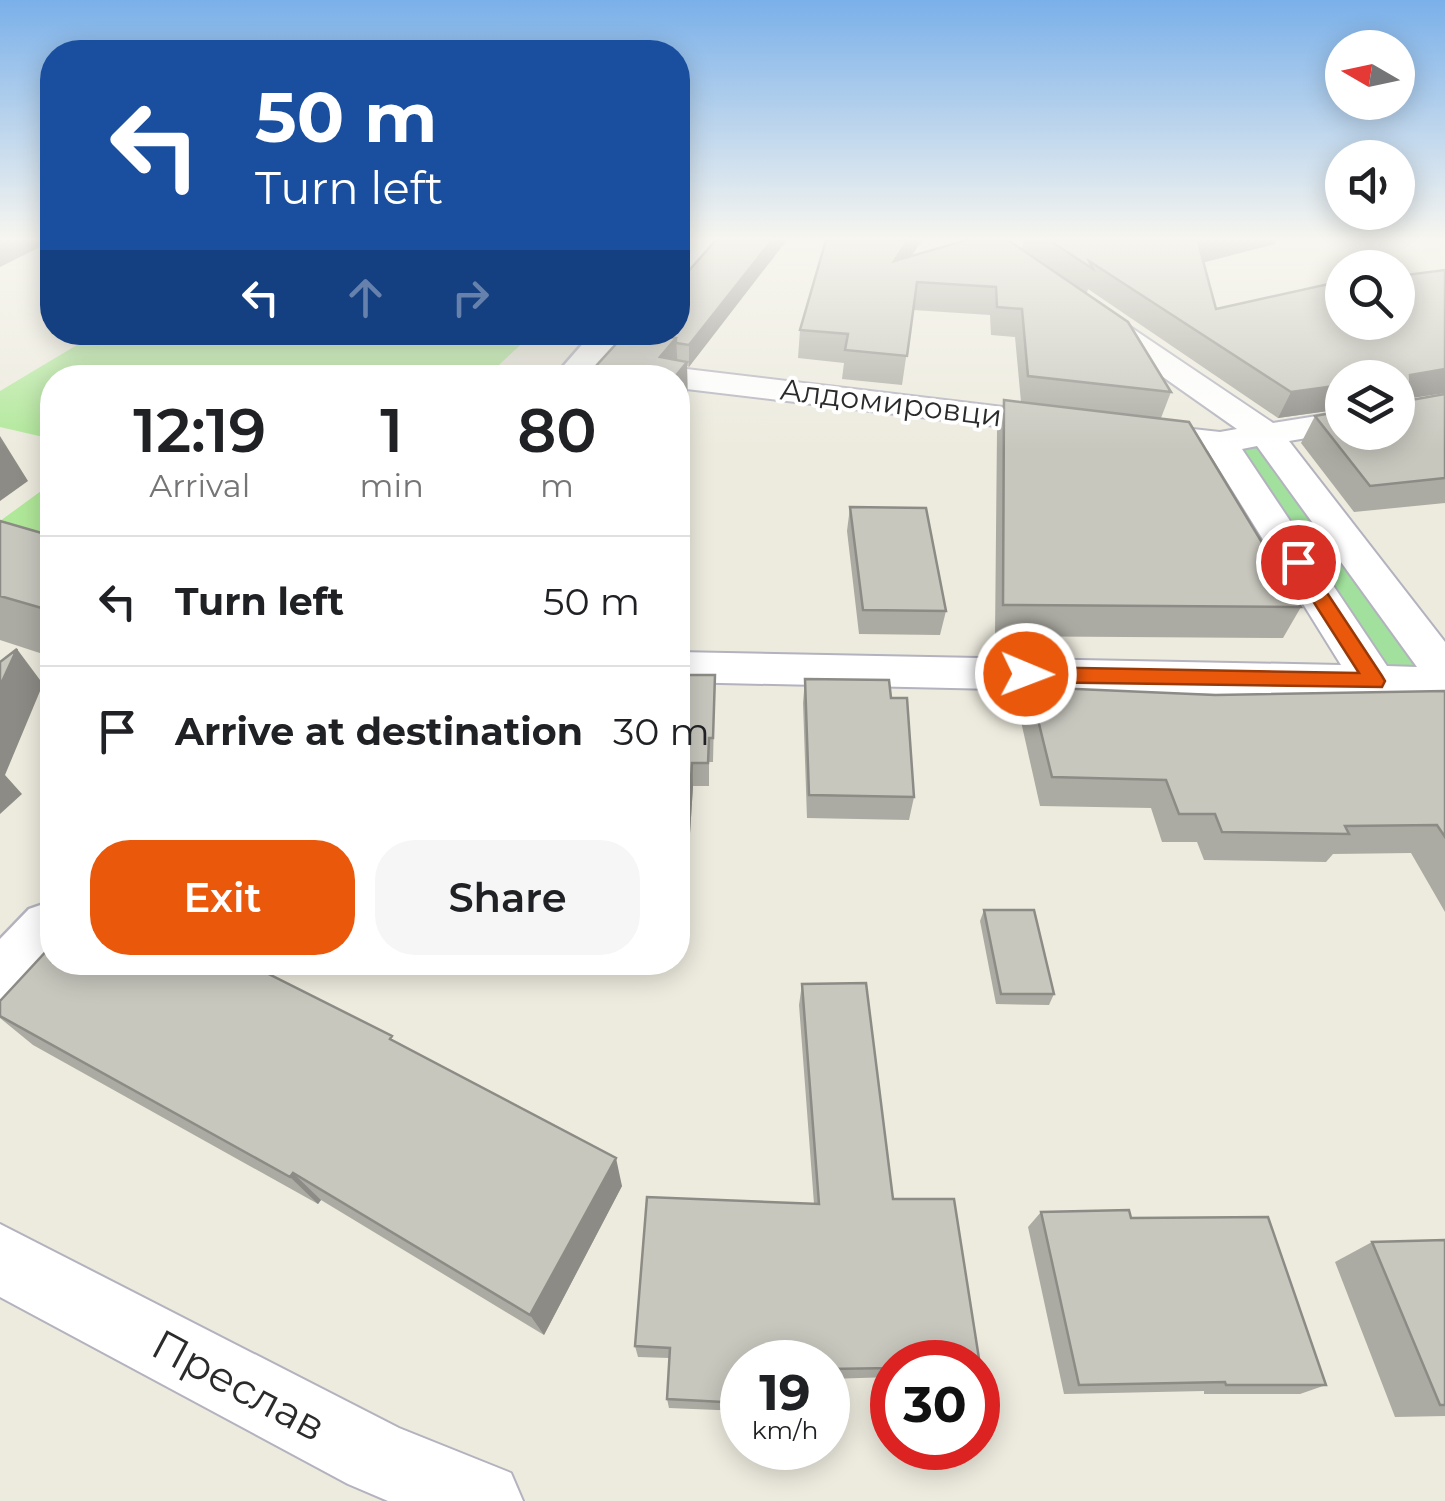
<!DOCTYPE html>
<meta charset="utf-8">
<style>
body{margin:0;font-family:Montserrat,sans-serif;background:#f6f6f6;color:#202124;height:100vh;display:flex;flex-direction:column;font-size:38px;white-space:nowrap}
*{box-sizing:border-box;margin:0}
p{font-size:32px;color:#757577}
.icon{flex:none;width:55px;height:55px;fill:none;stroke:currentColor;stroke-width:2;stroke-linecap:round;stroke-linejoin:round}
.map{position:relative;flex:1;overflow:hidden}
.sheet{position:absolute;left:40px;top:365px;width:650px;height:610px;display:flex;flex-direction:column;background:#fff;border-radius:40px;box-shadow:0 5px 25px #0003}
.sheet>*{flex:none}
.hud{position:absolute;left:40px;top:40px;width:650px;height:305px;border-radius:40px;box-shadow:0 5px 25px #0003;background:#1a4fa0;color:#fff;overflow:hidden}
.needle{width:65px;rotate:279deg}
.tools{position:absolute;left:1325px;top:30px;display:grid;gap:20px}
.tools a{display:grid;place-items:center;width:90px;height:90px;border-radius:50%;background:#fff;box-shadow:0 5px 25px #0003;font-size:50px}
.speed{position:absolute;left:720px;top:1340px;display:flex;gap:20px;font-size:50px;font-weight:700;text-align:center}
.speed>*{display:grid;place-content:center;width:130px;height:130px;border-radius:50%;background:#fff;box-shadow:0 5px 25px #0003;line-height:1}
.speed small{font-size:25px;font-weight:400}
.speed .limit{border:15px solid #d22;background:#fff;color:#111}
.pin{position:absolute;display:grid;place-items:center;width:85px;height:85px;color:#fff;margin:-42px;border:5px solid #fff;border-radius:50%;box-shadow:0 2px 10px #0007}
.me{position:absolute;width:110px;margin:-55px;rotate:91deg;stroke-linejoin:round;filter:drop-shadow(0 0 8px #0008)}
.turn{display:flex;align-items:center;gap:35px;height:210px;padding:0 50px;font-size:45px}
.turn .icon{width:130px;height:130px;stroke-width:2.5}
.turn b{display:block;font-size:70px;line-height:85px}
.lanes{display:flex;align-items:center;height:95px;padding:0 50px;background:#0003;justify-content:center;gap:50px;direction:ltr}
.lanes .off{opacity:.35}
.eta{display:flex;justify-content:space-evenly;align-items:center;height:170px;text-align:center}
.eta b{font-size:60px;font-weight:600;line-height:70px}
.cta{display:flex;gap:20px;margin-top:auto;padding:20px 50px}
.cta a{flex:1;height:115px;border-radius:40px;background:#ea580c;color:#fff;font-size:40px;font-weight:600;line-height:115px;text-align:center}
.cta a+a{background:#f6f6f6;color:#202124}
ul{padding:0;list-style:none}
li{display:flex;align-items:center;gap:30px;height:130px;padding:0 50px;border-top:2px solid #e0e0e0}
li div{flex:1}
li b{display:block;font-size:38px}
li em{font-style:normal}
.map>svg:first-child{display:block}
.green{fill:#a1e19d}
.pitch{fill:#b0e899}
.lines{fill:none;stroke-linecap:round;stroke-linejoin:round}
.minor-casing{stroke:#b3b2be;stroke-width:4}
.tertiary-casing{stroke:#b3b2be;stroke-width:5}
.minor{fill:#fff;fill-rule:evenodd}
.tertiary{fill:#fff;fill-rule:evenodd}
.wall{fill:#acaba3}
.shaded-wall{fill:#8c8b85}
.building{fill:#c8c7be;stroke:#8c8b85;stroke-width:2.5}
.route{fill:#ea580c;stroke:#983908;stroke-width:2.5}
.labels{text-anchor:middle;stroke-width:8;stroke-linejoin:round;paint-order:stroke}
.far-street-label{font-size:30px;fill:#2b2b2b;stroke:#fff}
.near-street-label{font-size:42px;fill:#2b2b2b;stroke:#fff}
</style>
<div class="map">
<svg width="1445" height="1501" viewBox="0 0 1445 1501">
<rect width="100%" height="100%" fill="#edebde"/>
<!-- green -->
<path class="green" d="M 1266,434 L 1445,673 L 1374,681 L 1220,442 Z"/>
<!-- pitch -->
<path class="pitch" d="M 97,333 L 97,332 L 533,333 L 486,377 L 52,378 L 52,439 L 0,427 L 0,391 Z
M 52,483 L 52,562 L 0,548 L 0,521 Z"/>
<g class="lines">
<defs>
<path id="minor" d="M 1095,307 L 1105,310 L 1273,423 L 1342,412 L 1342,432 L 1289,441 L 1445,642 L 1445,699 L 678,682 L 678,652 L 1341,665 L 1208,451 L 1126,440 L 1121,433 L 1126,426 L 1138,423 L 1220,432 L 1237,429 L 1085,322 L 1080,316 L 1085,310 ZM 1257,446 L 1417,667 L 1387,666 L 1242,449 Z
M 678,368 L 1061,414 L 1073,417 L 1078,424 L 1073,431 L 1061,434 L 678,388 L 678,378 L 662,378 L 667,371 Z
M 0,1224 L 399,1428 L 511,1473 L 523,1501 L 388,1501 L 348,1484 L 0,1297 Z"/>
<path id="tertiary" d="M 682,240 L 714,240 L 689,270 L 678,272 L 678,245 Z
M 593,332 L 629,332 L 591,378 L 553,378 Z
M 52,901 L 52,962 L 62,962 L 24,1005 L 0,1014 L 0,939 L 29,909 Z"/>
</defs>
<!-- minor casing -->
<use href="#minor" class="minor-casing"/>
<!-- tertiary casing -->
<use href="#tertiary" class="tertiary-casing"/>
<!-- minor -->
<use href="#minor" class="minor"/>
<!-- tertiary -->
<use href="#tertiary" class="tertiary"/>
</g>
<!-- wall -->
<path class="wall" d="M 716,240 L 689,367 L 687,366 L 688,417 L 678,432 L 678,378 L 627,332 L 678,332 Z
M 826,240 L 922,240 L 912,256 L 967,240 L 1171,392 L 1161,418 L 1301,607 L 1283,638 L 995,636 L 997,430 L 1004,400 L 1021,402 L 1015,337 L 991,335 L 990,315 L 913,310 L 902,385 L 842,379 L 844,363 L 798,358 L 800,330 Z
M 1024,240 L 1277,240 L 1275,244 L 1204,262 L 1216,309 L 1342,322 L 1445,270 L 1445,393 L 1411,398 L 1411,400 L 1445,394 L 1445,503 L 1354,512 L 1301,443 L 1315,416 L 1342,432 L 1398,378 L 1342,378 L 1342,409 L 1278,418 L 1088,289 L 1087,293 L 1022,249 Z
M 850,507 L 946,611 L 940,635 L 859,634 L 847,531 Z
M 0,521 L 52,536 L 52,657 L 0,640 Z
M 678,675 L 715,675 L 713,762 L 709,762 L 709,786 L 693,786 L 688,865 L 678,865 Z
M 805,679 L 891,698 L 914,797 L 909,820 L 807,818 L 803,703 Z
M 1030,687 L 1215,695 L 1445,691 L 1445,912 L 1411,853 L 1333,854 L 1326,862 L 1204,860 L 1197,842 L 1162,842 L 1151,808 L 1040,806 L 1020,717 Z
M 984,910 L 1054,994 L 1049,1005 L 996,1004 L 980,921 Z
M 52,962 L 255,962 L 252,966 L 395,1042 L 622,1186 L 544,1335 L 321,1200 L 318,1204 L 33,1045 L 0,1018 L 0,1001 Z
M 802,984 L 893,1199 L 980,1365 L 978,1368 L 978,1362 L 892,1362 L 892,1377 L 828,1379 L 828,1362 L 742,1362 L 742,1411 L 669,1408 L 667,1399 L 669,1358 L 638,1357 L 635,1346 L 814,1204 L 799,1005 Z
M 1041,1212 L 1131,1218 L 1326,1385 L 1300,1394 L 1204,1394 L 1204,1391 L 1064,1394 L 1028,1227 Z
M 1445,1240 L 1445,1416 L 1395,1417 L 1335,1262 L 1372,1242 Z"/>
<!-- shaded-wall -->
<path class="shaded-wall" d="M 0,240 L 52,240 L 52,241 L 0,267 Z
M 772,240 L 787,240 L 689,367 L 689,345 Z
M 908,240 L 922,240 L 890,288 L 894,261 Z
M 1207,240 L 1277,240 L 1275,244 L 1190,266 L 1198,242 Z
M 676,338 L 678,373 L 687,362 L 688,417 L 678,432 L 678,378 L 661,378 L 660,357 Z
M 1445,369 L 1445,393 L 1398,400 L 1410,375 Z
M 1342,385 L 1342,409 L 1278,418 L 1291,392 Z
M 0,436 L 28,481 L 0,501 Z
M 17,649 L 43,684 L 5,775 L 22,794 L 0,814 L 0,686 Z
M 692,763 L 693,786 L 688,865 L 687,842 Z
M 616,1158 L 622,1186 L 544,1335 L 530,1315 Z
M 293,1173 L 321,1200 L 318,1204 L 290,1177 Z"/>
<!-- building -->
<path class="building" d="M 716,240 L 772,240 L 689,345 L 676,343 L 676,338 L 645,332 L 678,332 L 678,283 Z
M 826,240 L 908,240 L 894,261 L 967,240 L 1008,240 L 1128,322 L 1171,392 L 1028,376 L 1022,309 L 997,307 L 996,287 L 917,282 L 907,356 L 845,350 L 848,334 L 800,330 Z
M 1049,240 L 1207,240 L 1198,242 L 1216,309 L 1342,281 L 1342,322 L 1398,322 L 1398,276 L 1445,270 L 1445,369 L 1410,375 L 1411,400 L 1445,394 L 1445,478 L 1370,486 L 1315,416 L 1342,411 L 1342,432 L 1398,432 L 1398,378 L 1342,378 L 1342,385 L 1291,392 L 1089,261 L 1093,269 Z
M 627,332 L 645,332 L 676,338 L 660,357 L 687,362 L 674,378 L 585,378 Z
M 1004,400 L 1189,422 L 1301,607 L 1003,605 Z
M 850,507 L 926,508 L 946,611 L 863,610 Z
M 0,521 L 52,536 L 52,611 L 0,596 Z
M 17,649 L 0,686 L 0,662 Z
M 678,675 L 715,675 L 713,738 L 709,738 L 708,763 L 692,763 L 687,842 L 678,842 Z
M 805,679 L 889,680 L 891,698 L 907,698 L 914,797 L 809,795 Z
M 1030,687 L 1215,695 L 1445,691 L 1445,837 L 1437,825 L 1345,826 L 1349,834 L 1222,832 L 1215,814 L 1179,814 L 1166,780 L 1052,777 Z
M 984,910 L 1034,910 L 1054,994 L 1001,994 Z
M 52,945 L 52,962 L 245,962 L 392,1036 L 390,1039 L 616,1158 L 530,1315 L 293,1173 L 290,1177 L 0,1016 L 0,1001 Z
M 866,983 L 893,1199 L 954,1199 L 980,1365 L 978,1365 L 978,1362 L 892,1362 L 892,1368 L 828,1369 L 828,1362 L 742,1362 L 742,1403 L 667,1399 L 670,1348 L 635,1346 L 647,1197 L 819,1204 L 802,984 Z
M 1129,1210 L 1131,1218 L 1268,1217 L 1326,1385 L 1226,1385 L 1225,1382 L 1079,1385 L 1041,1212 Z
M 1445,1240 L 1445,1405 L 1440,1405 L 1372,1242 Z"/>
<!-- sky -->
<linearGradient id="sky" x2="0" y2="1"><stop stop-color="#7ab0e9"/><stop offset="0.53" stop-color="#f7f6f0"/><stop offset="1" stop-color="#f7f6f0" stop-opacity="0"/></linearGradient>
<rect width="1445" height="450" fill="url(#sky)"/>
<!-- route -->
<path class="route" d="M 1298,556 L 1304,558 L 1382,676 L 1385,681 L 1382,687 L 1026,682 L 1015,674 L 1026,667 L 1359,673 L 1288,562 Z"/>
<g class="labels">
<!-- far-street labels -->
<g class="far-street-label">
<text transform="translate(891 403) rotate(7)" y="10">Алдомировци</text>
</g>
<!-- near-street labels -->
<g class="near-street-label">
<text transform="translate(239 1385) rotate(28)" y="15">Преслав</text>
</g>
</g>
</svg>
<div class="tools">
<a><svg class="needle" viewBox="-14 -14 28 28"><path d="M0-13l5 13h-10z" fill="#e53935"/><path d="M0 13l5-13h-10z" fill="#757577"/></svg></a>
<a><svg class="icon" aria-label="sound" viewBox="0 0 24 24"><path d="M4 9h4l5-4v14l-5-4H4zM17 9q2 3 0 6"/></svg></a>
<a><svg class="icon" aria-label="search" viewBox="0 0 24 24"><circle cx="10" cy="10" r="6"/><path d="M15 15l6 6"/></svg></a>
<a><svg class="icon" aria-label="layers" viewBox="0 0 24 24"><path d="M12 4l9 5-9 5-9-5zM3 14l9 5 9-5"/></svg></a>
</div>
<div class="speed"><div>19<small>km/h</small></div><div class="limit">30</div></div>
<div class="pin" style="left:1298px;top:562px;background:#d93025"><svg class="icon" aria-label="arrive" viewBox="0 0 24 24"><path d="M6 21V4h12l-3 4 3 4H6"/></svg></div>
<svg class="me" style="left:1026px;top:674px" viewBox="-20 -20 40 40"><circle r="17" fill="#ea580c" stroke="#fff" stroke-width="3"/><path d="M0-11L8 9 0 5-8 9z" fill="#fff"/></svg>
<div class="hud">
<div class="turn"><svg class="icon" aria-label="left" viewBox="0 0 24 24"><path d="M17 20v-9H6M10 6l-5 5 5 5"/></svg><div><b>50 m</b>Turn left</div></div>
<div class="lanes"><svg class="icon" aria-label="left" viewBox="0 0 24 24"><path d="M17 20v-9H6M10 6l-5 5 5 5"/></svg><svg class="icon off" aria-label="ahead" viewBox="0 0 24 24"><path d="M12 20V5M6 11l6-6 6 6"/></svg><svg class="icon off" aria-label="right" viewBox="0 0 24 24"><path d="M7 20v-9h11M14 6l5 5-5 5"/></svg></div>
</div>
<section class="sheet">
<div class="eta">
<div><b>12:19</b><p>Arrival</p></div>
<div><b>1</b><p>min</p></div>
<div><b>80</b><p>m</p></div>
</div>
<ul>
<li><svg class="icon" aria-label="left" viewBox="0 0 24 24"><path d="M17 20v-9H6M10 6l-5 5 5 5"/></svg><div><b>Turn left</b></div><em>50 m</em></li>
<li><svg class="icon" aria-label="arrive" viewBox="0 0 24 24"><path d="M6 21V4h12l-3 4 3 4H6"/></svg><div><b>Arrive at destination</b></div><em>30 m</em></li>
</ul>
<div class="cta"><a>Exit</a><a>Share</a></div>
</section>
</div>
